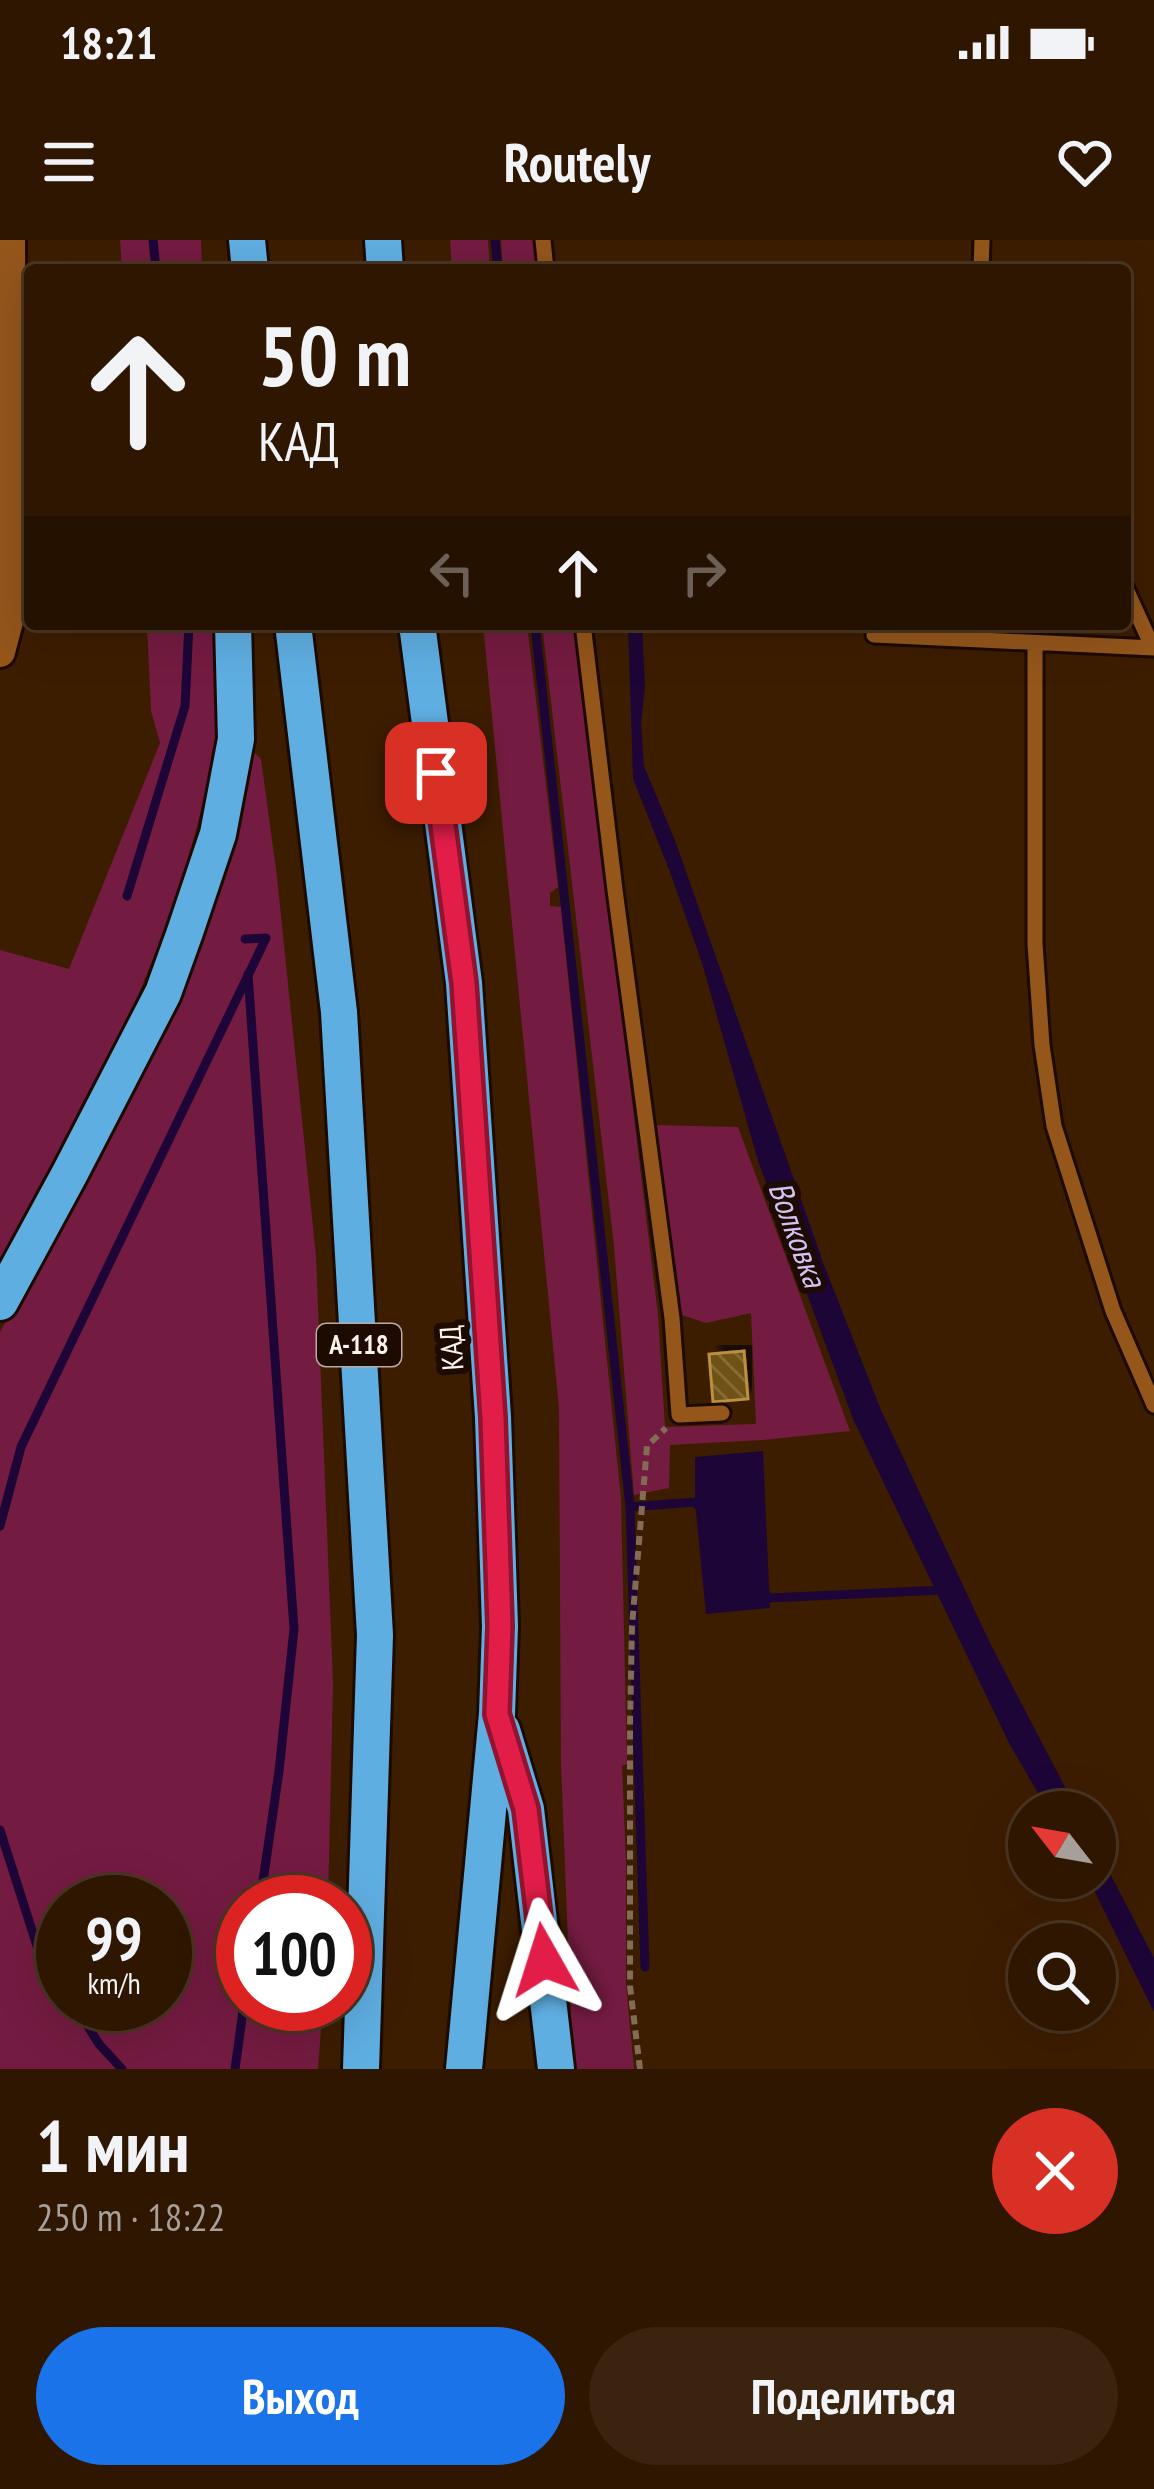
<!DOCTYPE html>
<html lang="ru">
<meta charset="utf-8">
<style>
body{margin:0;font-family:"PT Sans Narrow",sans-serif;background:#3a230f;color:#f1f3f6;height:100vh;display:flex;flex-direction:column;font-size:45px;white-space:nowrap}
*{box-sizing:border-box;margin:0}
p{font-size:39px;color:#a79f99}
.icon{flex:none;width:66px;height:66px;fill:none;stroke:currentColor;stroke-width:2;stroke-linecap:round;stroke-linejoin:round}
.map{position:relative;height:1829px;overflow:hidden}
.panel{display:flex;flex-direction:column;background:#2e1600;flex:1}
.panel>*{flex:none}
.top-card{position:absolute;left:24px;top:24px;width:1107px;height:366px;border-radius:12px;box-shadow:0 12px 48px #0002,0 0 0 3px #493522;background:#2e1600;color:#f1f3f6;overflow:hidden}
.needle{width:78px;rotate:301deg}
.tools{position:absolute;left:1008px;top:1551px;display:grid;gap:24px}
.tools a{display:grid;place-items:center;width:108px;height:108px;border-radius:50%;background:#2e1600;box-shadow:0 12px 48px #0002,0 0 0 3px #493522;font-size:60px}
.speed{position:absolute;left:36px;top:1635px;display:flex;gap:24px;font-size:60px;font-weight:700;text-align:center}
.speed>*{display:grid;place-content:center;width:156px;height:156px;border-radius:50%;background:#2e1600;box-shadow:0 12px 48px #0002,0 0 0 3px #493522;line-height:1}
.speed small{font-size:30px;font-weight:400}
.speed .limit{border:18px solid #d22;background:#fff;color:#111}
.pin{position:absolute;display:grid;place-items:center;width:102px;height:102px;color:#fff;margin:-51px;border-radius:24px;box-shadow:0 6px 18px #0006}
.me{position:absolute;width:132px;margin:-66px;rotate:354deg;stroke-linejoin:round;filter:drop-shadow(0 0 9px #0008)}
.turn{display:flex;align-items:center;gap:42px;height:252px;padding:0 36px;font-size:54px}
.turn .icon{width:156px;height:156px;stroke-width:2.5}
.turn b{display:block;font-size:84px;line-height:102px}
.lanes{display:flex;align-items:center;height:114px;padding:0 36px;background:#0003;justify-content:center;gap:60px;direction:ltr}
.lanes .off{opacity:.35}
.round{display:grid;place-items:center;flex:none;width:126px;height:126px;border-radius:63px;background:#3a230f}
.summary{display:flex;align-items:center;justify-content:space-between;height:204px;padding:0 36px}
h1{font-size:72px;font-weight:800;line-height:90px}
.cta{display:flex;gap:24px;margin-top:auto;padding:24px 36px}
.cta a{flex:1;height:138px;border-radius:72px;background:#1a73e8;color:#fff;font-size:48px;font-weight:800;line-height:138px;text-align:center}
.cta a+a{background:#3a230f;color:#f1f3f6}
.status{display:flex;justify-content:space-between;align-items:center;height:84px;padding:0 60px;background:#2e1600;direction:ltr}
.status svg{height:33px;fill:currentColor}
header{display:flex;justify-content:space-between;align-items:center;height:156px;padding:0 36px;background:#2e1600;font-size:54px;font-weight:800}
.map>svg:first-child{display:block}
.grass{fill:#741b41;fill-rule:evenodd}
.water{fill:#1d0637}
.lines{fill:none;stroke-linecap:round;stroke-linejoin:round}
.stream{stroke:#1d0637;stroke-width:9}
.building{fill:url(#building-back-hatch);stroke:#bc9043;stroke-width:3;filter:url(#shadow)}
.lane-casing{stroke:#1d0a00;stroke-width:21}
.street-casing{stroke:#1d0a00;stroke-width:36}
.highway-casing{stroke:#1d0a00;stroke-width:42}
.path{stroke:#836c57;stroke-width:6;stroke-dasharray:9 6;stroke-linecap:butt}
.lane{stroke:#94561b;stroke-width:15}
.street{stroke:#94561b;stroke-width:30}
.highway{stroke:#5faee2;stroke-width:36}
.route-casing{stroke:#92132f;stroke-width:30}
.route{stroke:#e11d48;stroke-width:21}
.labels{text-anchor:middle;stroke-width:12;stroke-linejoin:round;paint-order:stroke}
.shield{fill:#1d0a00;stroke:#b8aca6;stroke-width:3}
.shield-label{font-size:27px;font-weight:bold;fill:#faf2ed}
.street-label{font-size:30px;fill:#faf2ed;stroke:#1d0a00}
.water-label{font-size:33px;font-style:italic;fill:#d2c2f4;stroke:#1d0a00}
</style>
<div class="status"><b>18:21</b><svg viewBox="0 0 49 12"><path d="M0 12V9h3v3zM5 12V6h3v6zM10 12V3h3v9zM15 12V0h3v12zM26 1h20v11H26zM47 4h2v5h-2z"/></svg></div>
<header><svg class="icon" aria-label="menu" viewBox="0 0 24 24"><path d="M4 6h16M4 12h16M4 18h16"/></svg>Routely<svg class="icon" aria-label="heart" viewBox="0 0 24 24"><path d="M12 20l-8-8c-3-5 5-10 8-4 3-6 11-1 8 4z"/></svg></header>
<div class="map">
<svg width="1154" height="1829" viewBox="0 0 1154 1829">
<defs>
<pattern id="building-back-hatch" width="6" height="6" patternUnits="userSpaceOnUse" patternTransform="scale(3)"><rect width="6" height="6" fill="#705112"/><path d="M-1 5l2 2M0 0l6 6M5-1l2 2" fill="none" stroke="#856a35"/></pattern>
<filter id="shadow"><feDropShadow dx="11" dy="-11" stdDeviation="3" flood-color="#0009"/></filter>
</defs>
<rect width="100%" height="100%" fill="#3d1d00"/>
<!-- grass -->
<path class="grass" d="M 120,0 L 201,0 L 202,30 L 122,30 Z
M 450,0 L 488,0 L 490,30 L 452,30 Z
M 501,0 L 534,0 L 536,30 L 503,30 Z
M 147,384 L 225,384 C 223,613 115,825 0,1018 L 0,710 L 69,729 L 160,503 L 151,471 Z
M 483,384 L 527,384 L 558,647 L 550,653 L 550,666 L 561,667 L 621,1259 L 627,1524 L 622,1526 L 626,1621 L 626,1744 L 634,1829 L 573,1829 L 561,1524 L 559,1168 Z
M 542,384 L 574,384 L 658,1075 L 665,1187 L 756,1184 L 751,1073 L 706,1083 L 679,1074 L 650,885 L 738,887 L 850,1191 L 763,1200 L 670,1205 L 669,1248 L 634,1255 L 614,1006 Z
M 252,510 L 261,519 L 277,637 L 316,1016 L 333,1443 L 328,1662 L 243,1662 L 243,1764 L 323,1764 L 318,1829 L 0,1829 L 0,1092 L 144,829 ZM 63,1662 L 165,1662 L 165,1764 L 63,1764 Z"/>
<!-- water -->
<path class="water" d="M 628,384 L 642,384 L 645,447 L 641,483 L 644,526 L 676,603 L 824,1025 L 881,1170 L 990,1403 L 1078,1572 L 1049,1572 L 1010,1505 L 853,1179 L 758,921 L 702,723 L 670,632 L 633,539 Z
M 763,1211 L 770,1368 L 706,1374 L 695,1262 L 695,1217 Z
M 1095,1605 L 1154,1718 L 1154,1772 L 1088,1638 L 1095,1638 Z"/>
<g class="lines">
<!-- stream -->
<path class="stream" d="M 153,0 L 156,30
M 495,0 L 498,30
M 535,384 L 630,1267 L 645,1727
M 127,656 L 185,466 L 189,384
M 248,734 L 294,1389 L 279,1531 L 260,1662
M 630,1267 L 695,1262 L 700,1268
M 0,1286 L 21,1207 L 266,698 L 245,699
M 765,1353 L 769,1358 L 943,1350
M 0,1590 L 37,1706 L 63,1747
M 74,1764 L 99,1804 L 122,1829
M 235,1829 L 244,1764"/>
</g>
<!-- building -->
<path class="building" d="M 744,1111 L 748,1159 L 713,1162 L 709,1114 Z"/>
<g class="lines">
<defs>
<path id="lane" d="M 543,0 L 546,30
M 981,30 L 982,0
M 1125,347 L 1153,408
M 583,384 L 615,650 L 672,1078 L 679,1175 L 722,1173
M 874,395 L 1154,408
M 1035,403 L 1035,704 L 1042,805 L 1054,886 L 1113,1071 L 1154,1165"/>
<path id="street" d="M 0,412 L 11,370 L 10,0"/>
<path id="highway" d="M 247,0 L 250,30
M 383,0 L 385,30
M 293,384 L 339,772 L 375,1395 L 361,1829
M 417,384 L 464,743 L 493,1177 L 500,1386 L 497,1474 L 464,1829
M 0,1062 L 70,933 L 163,753 L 185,692 L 218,594 L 236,499 L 233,384
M 502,1490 L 526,1569 L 556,1829"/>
</defs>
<!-- lane casing -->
<use href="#lane" class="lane-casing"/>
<!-- street casing -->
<use href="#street" class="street-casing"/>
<!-- highway casing -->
<use href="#highway" class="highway-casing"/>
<!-- path -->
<path class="path" d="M 640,1829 L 630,1746 L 630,1484 L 632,1386 L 647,1206 L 666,1188"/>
<!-- lane -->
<use href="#lane" class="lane"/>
<!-- street -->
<use href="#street" class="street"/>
<!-- highway -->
<use href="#highway" class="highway"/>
</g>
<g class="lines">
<defs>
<path id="route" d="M 436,533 L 464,743 L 493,1178 L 500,1386 L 497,1474 L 526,1569 L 544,1720"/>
</defs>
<!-- route casing -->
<use href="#route" class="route-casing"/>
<!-- route -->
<use href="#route" class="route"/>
</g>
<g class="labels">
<!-- shield labels -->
<rect class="shield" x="317" y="1084" width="84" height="42" rx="9"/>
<g class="shield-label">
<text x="359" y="1114">А-118</text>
</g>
<!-- street labels -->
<g class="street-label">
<text transform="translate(452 1108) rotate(-94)" y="10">КАД</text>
</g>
<!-- water labels -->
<g class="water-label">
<text transform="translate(798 994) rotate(70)" y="12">Волковка</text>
</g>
</g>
</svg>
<div class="tools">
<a><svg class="needle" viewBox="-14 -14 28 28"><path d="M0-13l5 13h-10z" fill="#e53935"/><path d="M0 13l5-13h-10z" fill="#a79f99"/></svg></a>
<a><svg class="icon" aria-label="search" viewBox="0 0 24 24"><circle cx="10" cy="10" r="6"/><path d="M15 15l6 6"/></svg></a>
</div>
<div class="speed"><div>99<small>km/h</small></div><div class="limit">100</div></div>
<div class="pin" style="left:436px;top:533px;background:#d93025"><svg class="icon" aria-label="arrive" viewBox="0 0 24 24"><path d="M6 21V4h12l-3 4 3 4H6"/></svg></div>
<svg class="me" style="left:544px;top:1720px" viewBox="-20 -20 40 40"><path d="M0-17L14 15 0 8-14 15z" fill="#e11d48" stroke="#fff" stroke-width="4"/></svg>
<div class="top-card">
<div class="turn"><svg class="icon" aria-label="ahead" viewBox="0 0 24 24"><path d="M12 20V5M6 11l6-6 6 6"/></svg><div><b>50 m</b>КАД</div></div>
<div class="lanes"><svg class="icon off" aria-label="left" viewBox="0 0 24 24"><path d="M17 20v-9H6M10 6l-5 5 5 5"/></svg><svg class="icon" aria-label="ahead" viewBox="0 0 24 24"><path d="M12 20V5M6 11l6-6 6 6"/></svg><svg class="icon off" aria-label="right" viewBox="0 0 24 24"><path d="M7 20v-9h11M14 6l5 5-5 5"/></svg></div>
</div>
</div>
<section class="panel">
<div class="summary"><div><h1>1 мин</h1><p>250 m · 18:22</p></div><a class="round" style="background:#d93025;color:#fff"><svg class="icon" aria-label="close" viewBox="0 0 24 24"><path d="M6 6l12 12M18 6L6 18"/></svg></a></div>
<div class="cta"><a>Выход</a><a>Поделиться</a></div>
</section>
